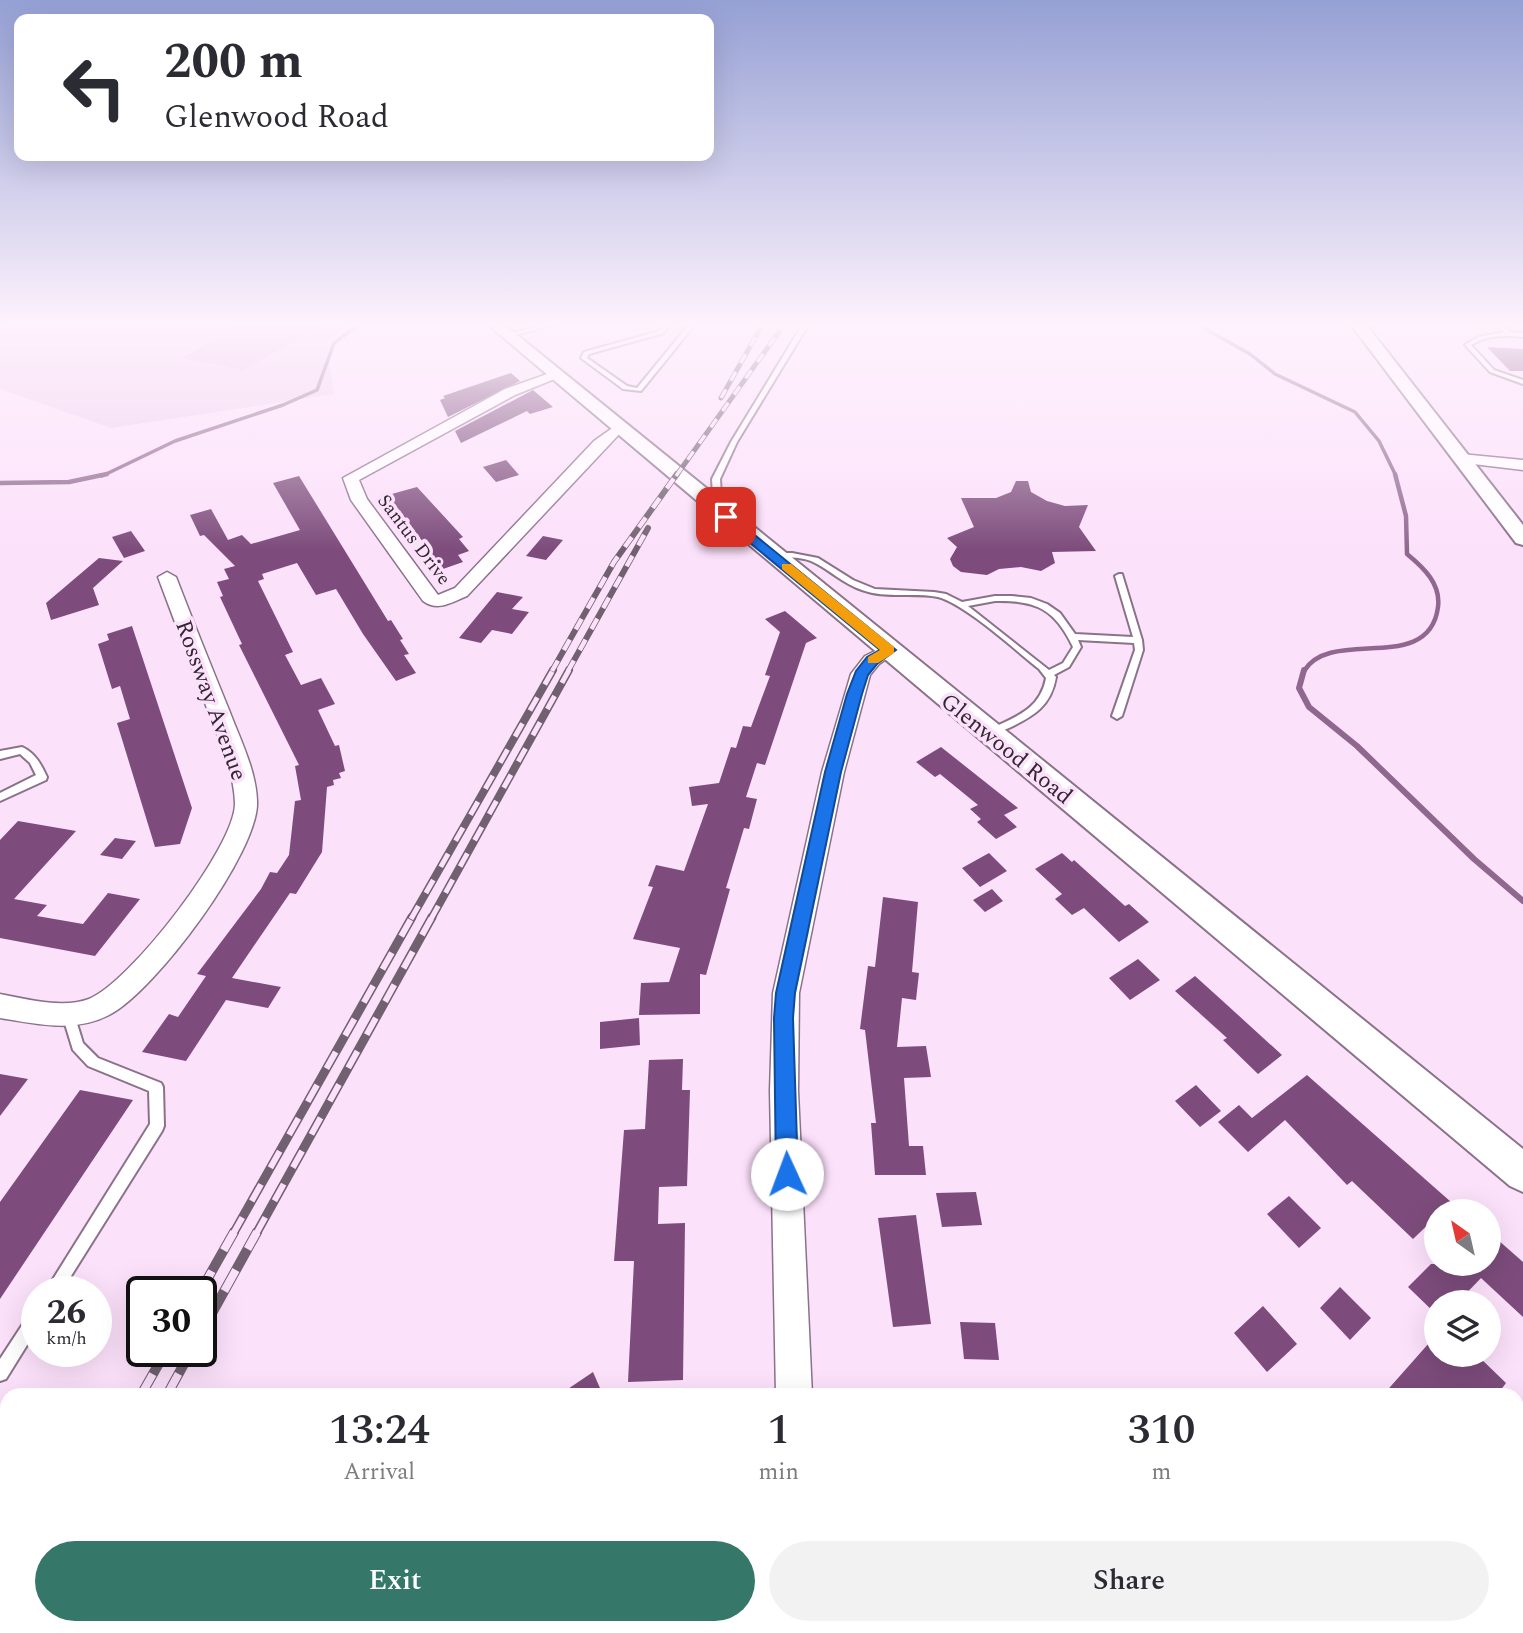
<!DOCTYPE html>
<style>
body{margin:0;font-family:Spectral,serif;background:#f2f2f3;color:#2b2b33;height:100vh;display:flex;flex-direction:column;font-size:26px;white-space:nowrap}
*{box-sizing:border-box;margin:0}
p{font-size:23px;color:#7c7c81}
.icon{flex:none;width:38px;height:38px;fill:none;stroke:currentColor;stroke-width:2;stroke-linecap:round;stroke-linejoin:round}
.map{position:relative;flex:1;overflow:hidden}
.drawer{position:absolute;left:0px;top:1388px;width:1524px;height:247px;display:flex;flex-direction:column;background:#fff;border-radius:21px 21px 0 0;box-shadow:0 7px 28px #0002}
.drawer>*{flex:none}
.guide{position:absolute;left:14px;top:14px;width:700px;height:147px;border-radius:14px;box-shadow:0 7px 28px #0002;background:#fff;color:#2b2b33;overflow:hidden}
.needle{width:46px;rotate:326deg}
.fabs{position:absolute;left:1424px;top:1199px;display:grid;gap:14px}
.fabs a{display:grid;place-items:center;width:77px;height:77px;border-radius:50%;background:#fff;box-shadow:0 7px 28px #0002;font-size:35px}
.speed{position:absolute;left:21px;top:1276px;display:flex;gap:14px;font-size:35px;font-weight:700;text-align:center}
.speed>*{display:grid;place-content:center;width:91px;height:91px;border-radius:50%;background:#fff;box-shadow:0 7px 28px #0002;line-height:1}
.speed small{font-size:18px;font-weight:400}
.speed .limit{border:4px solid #111;border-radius:10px;background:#fff;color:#111}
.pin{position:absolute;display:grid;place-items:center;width:60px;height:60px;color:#fff;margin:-30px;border-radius:14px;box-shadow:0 4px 10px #0006}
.me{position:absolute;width:77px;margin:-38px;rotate:358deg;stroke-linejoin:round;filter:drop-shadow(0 0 5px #0008)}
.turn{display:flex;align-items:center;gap:24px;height:147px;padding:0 35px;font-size:32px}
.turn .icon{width:91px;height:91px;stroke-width:2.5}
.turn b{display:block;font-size:49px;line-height:60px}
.eta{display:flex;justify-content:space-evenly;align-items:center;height:119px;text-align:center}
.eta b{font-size:42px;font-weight:600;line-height:49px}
.button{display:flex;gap:14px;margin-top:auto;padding:14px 35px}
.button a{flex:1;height:80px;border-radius:42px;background:#35786a;color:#fff;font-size:28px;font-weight:600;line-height:80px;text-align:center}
.button a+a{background:#f2f2f3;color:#2b2b33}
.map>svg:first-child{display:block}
.built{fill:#f0d0ee}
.green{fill:#e6bce4}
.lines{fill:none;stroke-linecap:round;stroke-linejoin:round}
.stream-far2{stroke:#90688f;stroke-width:3.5}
.stream-far1{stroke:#90688f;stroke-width:4.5}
.stream{stroke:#90688f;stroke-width:6}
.building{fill:#7d4c7c}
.service-casing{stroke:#8a7289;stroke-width:4}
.minor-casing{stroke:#8a7289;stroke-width:3}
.tertiary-casing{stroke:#8a7289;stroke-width:4}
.service{fill:#fff;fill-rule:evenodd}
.minor{fill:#fff;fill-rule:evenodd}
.tertiary{fill:#fff;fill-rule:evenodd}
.rail-far4-casing{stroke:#716170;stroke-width:5}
.rail-far3-casing{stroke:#716170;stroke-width:6}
.rail-far2-casing{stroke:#716170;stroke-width:8}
.rail-far1-casing{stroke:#716170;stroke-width:9}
.rail-casing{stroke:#716170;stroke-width:10}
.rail-far4{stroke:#fce1fb;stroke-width:3.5;stroke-dasharray:10;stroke-linecap:butt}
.rail-far3{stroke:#fce1fb;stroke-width:4.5;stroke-dasharray:12;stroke-linecap:butt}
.rail-far2{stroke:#fce1fb;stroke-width:5;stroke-dasharray:15;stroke-linecap:butt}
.rail-far1{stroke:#fce1fb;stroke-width:6;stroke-dasharray:19;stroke-linecap:butt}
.rail{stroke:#fce1fb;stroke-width:8;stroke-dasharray:24;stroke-linecap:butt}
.route{fill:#1a73e8;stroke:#114b97;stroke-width:2}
.slow{fill:#f59e0b}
.labels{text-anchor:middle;stroke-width:7;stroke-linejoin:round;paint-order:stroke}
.far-street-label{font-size:19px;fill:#332832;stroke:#fce1fb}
.street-label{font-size:23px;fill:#332832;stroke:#fce1fb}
</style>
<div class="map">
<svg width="1523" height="1633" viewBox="0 0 1523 1633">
<rect width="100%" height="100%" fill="#fce1fb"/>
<!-- built -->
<path class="built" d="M 18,322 L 353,322 L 326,340 L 334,394 L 111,428 L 0,389 L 0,331 Z"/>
<!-- green -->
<path class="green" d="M 249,322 L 328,322 L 243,370 L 181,358 Z"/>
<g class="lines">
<!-- stream-far2 -->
<path class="stream-far2" d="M 1202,322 L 1207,330 L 1250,354 L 1275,374 L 1355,412 L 1379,441 L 1396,476
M 102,476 L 175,441 L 283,405 L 317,390 L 334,343 L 362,322"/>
<!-- stream-far1 -->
<path class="stream-far1" d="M 0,483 L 69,482 L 107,474
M 1304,671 C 1331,626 1429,676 1438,607 C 1441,584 1424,568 1407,554 L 1406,516 L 1395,474"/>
<!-- stream -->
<path class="stream" d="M 1304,670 L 1299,688 L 1309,707 L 1357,746 L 1474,859 L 1523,901"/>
</g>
<!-- building -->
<path class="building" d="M 1487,347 L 1523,349 L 1523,371 L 1510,371 Z
M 511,373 L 520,381 L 448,417 L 440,400 L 445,398 L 443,396 Z
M 533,390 L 553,407 L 530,414 L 527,411 L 461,443 L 455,431 Z
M 506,460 L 519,475 L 496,482 L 483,467 Z
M 299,476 L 388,621 L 391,620 L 403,639 L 400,640 L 409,654 L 404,655 L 416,673 L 396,681 L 363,634 L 336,589 L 316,595 L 297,563 L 262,574 L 264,579 L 258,581 L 293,652 L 285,655 L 301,685 L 321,678 L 335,704 L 318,710 L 335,746 L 339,745 L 345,771 L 339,773 L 341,778 L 333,780 L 334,785 L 327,787 L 322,852 L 296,894 L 290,893 L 232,978 L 281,987 L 268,1008 L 226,1000 L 186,1061 L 142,1052 L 169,1014 L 178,1017 L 206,976 L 197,974 L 261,889 L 270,872 L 277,873 L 289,855 L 295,801 L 301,800 L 295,766 L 299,765 L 239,645 L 242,644 L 220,597 L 223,596 L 217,582 L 229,579 L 224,569 L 235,566 L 204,535 L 200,536 L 190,515 L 211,509 L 228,540 L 242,535 L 251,544 L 300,530 L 273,483 Z
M 1016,481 L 1028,481 L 1031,492 L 1047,501 L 1065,506 L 1088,505 L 1079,527 L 1096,551 L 1052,552 L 1055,563 L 1041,571 L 1021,567 L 999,569 L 987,575 L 961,572 L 953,566 L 950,559 L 957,547 L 947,538 L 974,527 L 961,498 L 996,498 L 1011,492 Z
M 417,487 L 463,537 L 459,539 L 469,551 L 458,555 L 463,562 L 443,569 L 388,495 Z
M 131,531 L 145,551 L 124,558 L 112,537 Z
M 543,536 L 563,540 L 546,560 L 526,556 Z
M 99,558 L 123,561 L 93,588 L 99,605 L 51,620 L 46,603 Z
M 497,592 L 523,597 L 512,609 L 529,612 L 512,634 L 492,630 L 481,643 L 459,638 Z
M 785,611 L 817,638 L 806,643 L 765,765 L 757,763 L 746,797 L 757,799 L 749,829 L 744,828 L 726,888 L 730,889 L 706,975 L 700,974 L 700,1014 L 639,1015 L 641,983 L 669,982 L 680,948 L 633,939 L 653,887 L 648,886 L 656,865 L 684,871 L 708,804 L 692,806 L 689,787 L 719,783 L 731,747 L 736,748 L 743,726 L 751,727 L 770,676 L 765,675 L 780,632 L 765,619 Z
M 132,626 L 192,808 L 180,844 L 155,847 L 117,723 L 130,719 L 120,686 L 112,689 L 98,644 L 109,640 L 107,634 Z
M 941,747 L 1018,808 L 1004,815 L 1017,827 L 996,839 L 977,822 L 981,819 L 970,809 L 978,805 L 940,774 L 935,777 L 916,762 Z
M 18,821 L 76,831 L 14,899 L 47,905 L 37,916 L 83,924 L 108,893 L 140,899 L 95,956 L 0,938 L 0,840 Z
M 115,838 L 136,841 L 122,859 L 100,855 Z
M 989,853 L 1007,871 L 980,887 L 962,868 Z
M 1062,853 L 1072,862 L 1074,860 L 1125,906 L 1129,904 L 1149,922 L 1119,942 L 1084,908 L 1072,915 L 1055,899 L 1062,894 L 1035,869 Z
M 992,889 L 1003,901 L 985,912 L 973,900 Z
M 883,897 L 918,902 L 912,972 L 919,973 L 916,1000 L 902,998 L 897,1047 L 926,1046 L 931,1077 L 904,1078 L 909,1146 L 923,1146 L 926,1175 L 875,1175 L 871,1123 L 876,1123 L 865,1030 L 860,1029 L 868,966 L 875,967 Z
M 1138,959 L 1160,980 L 1130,1000 L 1109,978 Z
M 1195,976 L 1226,1004 L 1282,1055 L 1258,1074 L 1223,1040 L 1227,1038 L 1175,991 Z
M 639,1018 L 640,1045 L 600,1049 L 600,1022 Z
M 683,1059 L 682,1090 L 690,1090 L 687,1186 L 659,1187 L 658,1224 L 685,1223 L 683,1380 L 628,1382 L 634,1261 L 614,1261 L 624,1130 L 645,1129 L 649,1060 Z
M 0,1074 L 28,1079 L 0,1116 Z
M 1307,1075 L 1451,1202 L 1442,1211 L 1437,1211 L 1437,1216 L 1413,1239 L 1352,1181 L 1347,1185 L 1285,1120 L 1248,1152 L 1218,1122 L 1239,1105 L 1252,1118 Z
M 1196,1085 L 1221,1111 L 1200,1127 L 1175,1101 Z
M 80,1090 L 133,1100 L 0,1299 L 0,1202 Z
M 976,1192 L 982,1225 L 942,1227 L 936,1193 Z
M 1289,1196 L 1321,1228 L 1299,1248 L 1267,1214 Z
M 916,1215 L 931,1324 L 893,1327 L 878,1218 Z
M 1489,1232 L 1523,1262 L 1523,1317 L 1481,1278 L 1458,1302 L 1437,1302 L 1437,1315 L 1408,1287 L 1431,1264 L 1489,1264 Z
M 1340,1287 L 1371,1318 L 1350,1340 L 1320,1308 Z
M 1263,1306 L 1297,1344 L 1267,1372 L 1234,1333 Z
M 960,1322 L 995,1323 L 999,1360 L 964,1359 Z
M 1437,1334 L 1437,1354 L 1476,1354 L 1506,1383 L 1497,1395 L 1383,1395 Z
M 593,1372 L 603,1395 L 559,1395 Z"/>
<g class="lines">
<defs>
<path id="service" d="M 556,322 L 565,322 L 507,337 L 504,335 Z
M 663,322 L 669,322 L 664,333 L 589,354 L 587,358 L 627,386 L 637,388 L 691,322 L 697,322 L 641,391 L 623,389 L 581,358 L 584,352 L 660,331 Z
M 804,322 L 810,322 L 737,442 L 720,479 L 721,496 L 714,507 L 708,507 L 707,505 L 713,496 L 712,479 L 731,442 Z
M 1492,322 L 1498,322 L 1510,332 L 1523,333 L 1523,337 C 1505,335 1487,335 1471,345 L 1494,370 L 1523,380 L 1523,384 L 1490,372 L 1465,345 L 1478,337 L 1504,332 Z
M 773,553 L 792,553 L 818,558 L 853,580 L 875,589 L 934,592 L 946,594 L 962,602 L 995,596 L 1012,596 L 1031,598 L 1047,604 L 1060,613 L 1075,634 L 1133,637 L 1115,576 L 1119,574 L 1122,574 L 1142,640 L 1143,650 L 1122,716 L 1117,719 L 1112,716 L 1135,650 L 1134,643 L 1078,640 L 1081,647 L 1069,667 L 1054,675 L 1056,677 C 1051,706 1034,716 1009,728 C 1001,731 995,735 988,734 L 986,732 L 988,730 C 1015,717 1040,710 1046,678 L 1039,669 C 1015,650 965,604 938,597 C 913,592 887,599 862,590 C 843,584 829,569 811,561 C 798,556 786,558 773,557 ZM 995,601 C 1036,600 1055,609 1073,647 L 1063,663 L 1049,670 L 968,606 Z
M 22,747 C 35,753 41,764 47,777 L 46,780 L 0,801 L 0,793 L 36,775 L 30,763 L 20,754 L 0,759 L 0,751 Z
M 68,1008 L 72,1010 L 74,1014 L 83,1043 L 98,1058 L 161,1083 L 163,1087 L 164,1126 L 162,1131 L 61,1292 L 45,1292 L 150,1124 L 149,1091 L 88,1066 L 73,1050 L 62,1014 L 64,1010 Z
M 37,1307 L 37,1329 L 6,1379 L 0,1381 L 0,1359 L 32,1310 Z"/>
<path id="minor" d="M 550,373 L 562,376 L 515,395 L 359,480 L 367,499 L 438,595 L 455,588 L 594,441 L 618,424 L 625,428 L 467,596 C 452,602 438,612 423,601 L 351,500 L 343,478 L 505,389 Z
M 1461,454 L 1523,460 L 1523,470 L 1456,462 L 1456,456 Z
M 167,572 L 176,577 C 193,621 211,666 229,710 C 240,739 256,770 257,801 C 260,851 154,993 109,1015 C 75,1033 36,1024 0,1018 L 0,994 C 27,999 62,1009 89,999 C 130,983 236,846 235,803 C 234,771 219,740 208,711 C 192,667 175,622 158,577 Z
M 889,644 L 899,650 L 879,664 L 870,675 L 844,772 L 799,993 L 798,1091 L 812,1395 L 776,1395 L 770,1091 L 773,993 L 822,772 L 851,674 L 865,656 Z
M 566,1628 L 611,1628 L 609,1633 L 564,1633 Z"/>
<path id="tertiary" d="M 485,322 L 501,322 L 1523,1149 L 1523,1192 L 1510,1186 Z
M 1349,322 L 1364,322 L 1523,525 L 1523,545 L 1516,543 Z"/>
</defs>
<!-- service casing -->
<use href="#service" class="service-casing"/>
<!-- minor casing -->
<use href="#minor" class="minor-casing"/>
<!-- tertiary casing -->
<use href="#tertiary" class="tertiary-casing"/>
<!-- service -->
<use href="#service" class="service"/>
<!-- minor -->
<use href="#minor" class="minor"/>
<!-- tertiary -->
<use href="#tertiary" class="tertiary"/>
<defs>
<path id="rail-far4" d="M 721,398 L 764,322
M 676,476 L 786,322"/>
<path id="rail-far3" d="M 552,671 L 614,562 L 677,474
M 568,671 L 648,528"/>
<path id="rail-far2" d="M 411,919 L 553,670
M 431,919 L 569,670"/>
<path id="rail-far1" d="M 233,1234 L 412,917
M 256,1234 L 432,917"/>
<path id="rail" d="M 200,1292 L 234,1232
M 201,1333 L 257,1232
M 141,1395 L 166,1351
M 167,1395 L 191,1351
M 6,1633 L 9,1628
M 35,1633 L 39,1628"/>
</defs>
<!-- rail-far4 casing -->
<use href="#rail-far4" class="rail-far4-casing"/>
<!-- rail-far3 casing -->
<use href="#rail-far3" class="rail-far3-casing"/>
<!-- rail-far2 casing -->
<use href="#rail-far2" class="rail-far2-casing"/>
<!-- rail-far1 casing -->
<use href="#rail-far1" class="rail-far1-casing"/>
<!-- rail casing -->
<use href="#rail" class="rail-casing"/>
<!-- rail-far4 -->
<use href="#rail-far4" class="rail-far4"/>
<!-- rail-far3 -->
<use href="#rail-far3" class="rail-far3"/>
<!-- rail-far2 -->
<use href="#rail-far2" class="rail-far2"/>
<!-- rail-far1 -->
<use href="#rail-far1" class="rail-far1"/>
<!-- rail -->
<use href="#rail" class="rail"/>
</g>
<!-- sky -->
<linearGradient id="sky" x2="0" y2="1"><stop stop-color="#95a0d4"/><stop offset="0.59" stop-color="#fef2fd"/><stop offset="1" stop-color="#fef2fd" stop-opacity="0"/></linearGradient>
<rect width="1523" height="550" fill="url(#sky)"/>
<!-- route -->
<path class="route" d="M 722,515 L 730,515 L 896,650 L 877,664 L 868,675 L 862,694 L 841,772 L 795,993 L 793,1018 L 798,1174 L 794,1181 L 787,1185 L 779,1181 L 776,1174 L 774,1018 L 776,993 L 825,772 L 847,694 L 856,671 L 867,657 L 880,650 L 722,520 Z"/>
<!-- slow -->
<path class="slow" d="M 782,564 L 791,564 L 894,647 L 894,653 L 878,663 L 868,663 L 868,657 L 880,650 L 782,569 Z"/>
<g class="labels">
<!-- far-street labels -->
<g class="far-street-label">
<text transform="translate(415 539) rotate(53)" y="7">Santus Drive</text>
</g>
<!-- street labels -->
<g class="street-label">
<text transform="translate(212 700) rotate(70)" y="8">Rossway Avenue</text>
<text transform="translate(1007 748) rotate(39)" y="8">Glenwood Road</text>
</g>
</g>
</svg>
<div class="fabs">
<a><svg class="needle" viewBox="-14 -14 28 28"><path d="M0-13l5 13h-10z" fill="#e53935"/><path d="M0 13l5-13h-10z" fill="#7c7c81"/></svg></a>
<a><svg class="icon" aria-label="layers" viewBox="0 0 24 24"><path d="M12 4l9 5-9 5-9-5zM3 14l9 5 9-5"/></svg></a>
</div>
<div class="speed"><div>26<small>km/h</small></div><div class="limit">30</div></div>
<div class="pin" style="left:726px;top:517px;background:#d93025"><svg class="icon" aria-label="arrive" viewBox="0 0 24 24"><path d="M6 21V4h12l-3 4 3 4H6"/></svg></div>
<svg class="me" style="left:787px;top:1174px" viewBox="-20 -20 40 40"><circle r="19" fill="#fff"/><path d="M0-13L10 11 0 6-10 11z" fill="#1a73e8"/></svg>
<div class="guide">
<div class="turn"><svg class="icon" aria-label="left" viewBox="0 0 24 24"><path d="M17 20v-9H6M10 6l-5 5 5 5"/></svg><div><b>200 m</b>Glenwood Road</div></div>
</div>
<section class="drawer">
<div class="eta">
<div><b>13:24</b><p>Arrival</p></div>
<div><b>1</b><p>min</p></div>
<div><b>310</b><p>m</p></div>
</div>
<div class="button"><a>Exit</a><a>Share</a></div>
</section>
</div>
